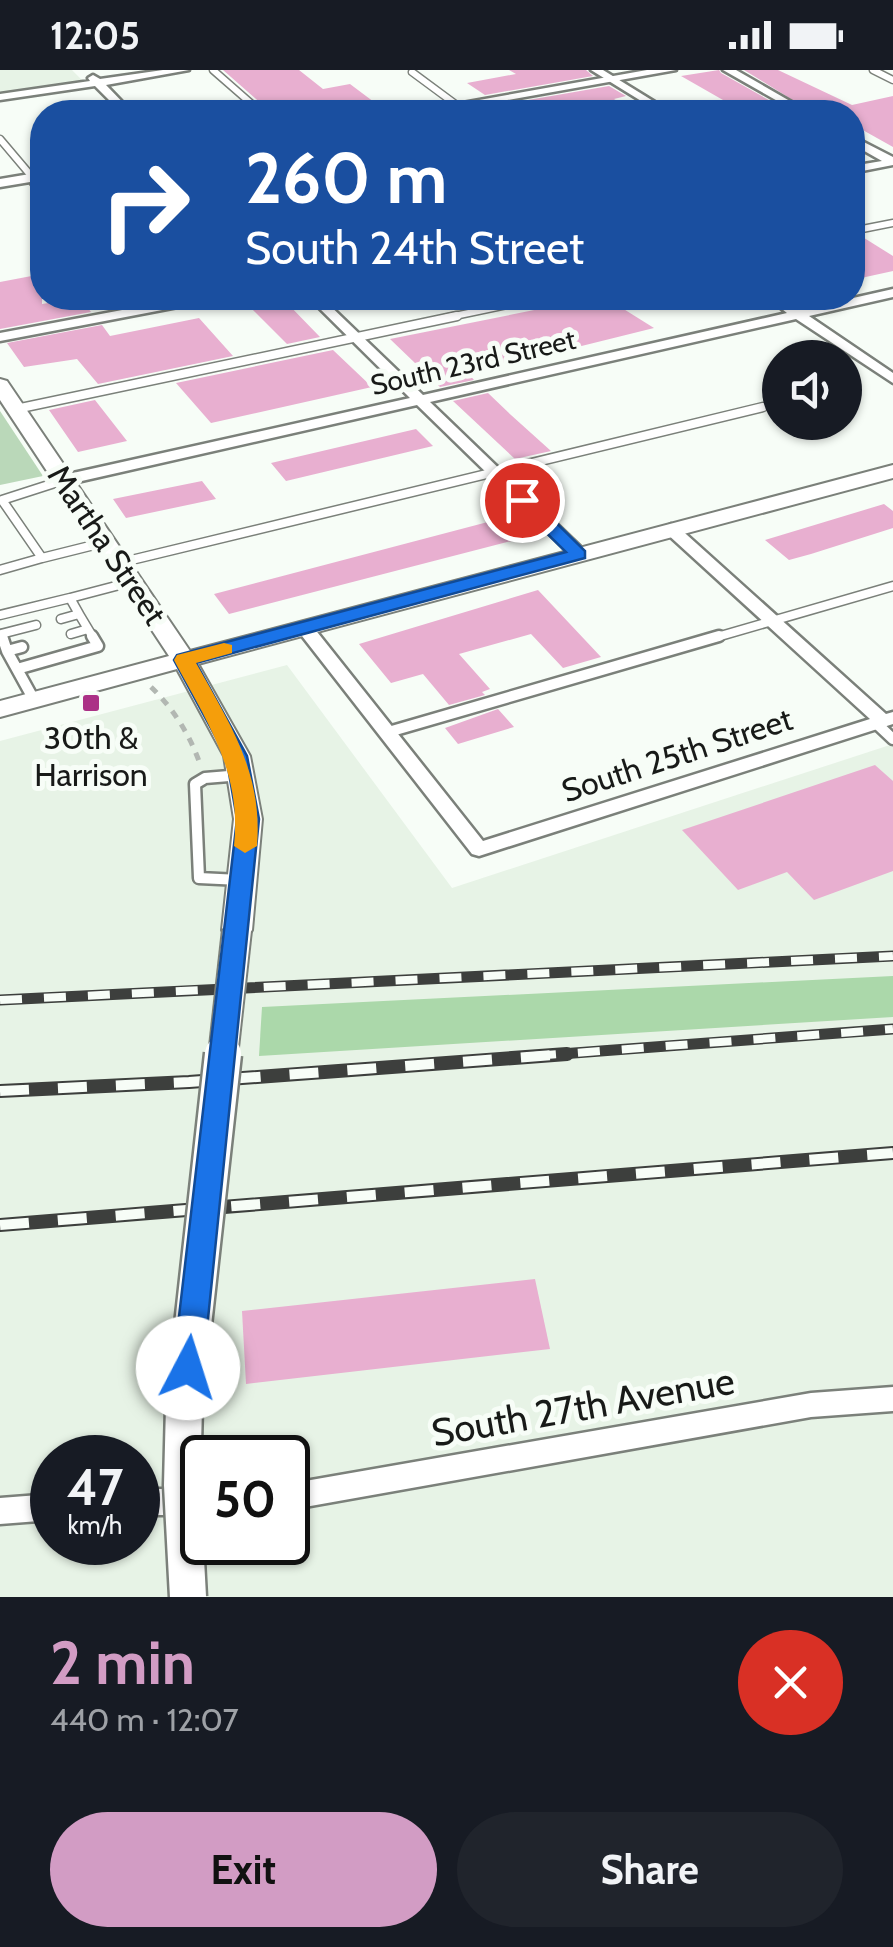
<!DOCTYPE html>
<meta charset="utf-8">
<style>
body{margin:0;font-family:Cabin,sans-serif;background:#20242c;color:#f1f3f6;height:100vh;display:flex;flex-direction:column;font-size:38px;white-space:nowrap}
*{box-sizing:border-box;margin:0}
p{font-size:32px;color:#9ea1a6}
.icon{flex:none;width:55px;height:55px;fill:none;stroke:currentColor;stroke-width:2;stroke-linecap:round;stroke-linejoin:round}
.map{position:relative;height:1527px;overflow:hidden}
.details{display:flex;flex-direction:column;background:#171b24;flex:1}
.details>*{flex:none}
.guide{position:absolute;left:30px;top:30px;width:835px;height:210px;border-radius:40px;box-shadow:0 2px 8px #0004;background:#1a4fa0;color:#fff;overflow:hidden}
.buttons{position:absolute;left:762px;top:270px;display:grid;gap:20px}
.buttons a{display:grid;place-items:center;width:100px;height:100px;border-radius:50%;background:#171b24;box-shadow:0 2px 8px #0004;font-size:50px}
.speed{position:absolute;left:30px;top:1365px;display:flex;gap:20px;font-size:50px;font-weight:700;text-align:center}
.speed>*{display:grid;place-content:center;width:130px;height:130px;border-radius:50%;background:#171b24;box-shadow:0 2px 8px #0004;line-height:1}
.speed small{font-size:25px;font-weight:400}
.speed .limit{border:5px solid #111;border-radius:15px;background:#fff;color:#111}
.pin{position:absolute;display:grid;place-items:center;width:85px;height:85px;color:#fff;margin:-42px;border:5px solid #fff;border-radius:50%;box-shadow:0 2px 10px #0007}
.me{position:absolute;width:110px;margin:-55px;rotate:5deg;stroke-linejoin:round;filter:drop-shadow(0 0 8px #0008)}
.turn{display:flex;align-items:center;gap:35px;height:210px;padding:0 50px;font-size:45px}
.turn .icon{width:130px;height:130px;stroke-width:2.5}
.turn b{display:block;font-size:70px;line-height:85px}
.round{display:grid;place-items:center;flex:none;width:105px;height:105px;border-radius:52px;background:#20242c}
.headline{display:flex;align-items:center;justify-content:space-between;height:170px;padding:0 50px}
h1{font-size:60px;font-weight:700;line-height:75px;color:#d29cc4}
.action{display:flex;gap:20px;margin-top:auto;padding:20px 50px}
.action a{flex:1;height:115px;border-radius:60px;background:#d29cc4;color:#111;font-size:40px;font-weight:700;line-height:115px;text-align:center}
.action a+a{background:#20242c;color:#f1f3f6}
.status{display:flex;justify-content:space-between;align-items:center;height:70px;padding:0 50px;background:#171b24;direction:ltr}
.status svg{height:28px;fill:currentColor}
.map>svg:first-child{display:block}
.built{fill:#e7f3e6;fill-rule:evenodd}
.green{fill:#bad8b9}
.forest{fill:#abd8aa}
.building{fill:#e8afd0}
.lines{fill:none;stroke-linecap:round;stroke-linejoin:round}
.service-far2-casing{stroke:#7b807a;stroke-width:9}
.service-far1-casing{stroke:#7b807a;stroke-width:11}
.service-casing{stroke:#7b807a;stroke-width:15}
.minor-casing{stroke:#7b807a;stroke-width:5}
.tertiary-casing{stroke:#7b807a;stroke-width:5}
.secondary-casing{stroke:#7b807a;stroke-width:4}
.path{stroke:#b2b7b2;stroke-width:5;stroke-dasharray:8 8;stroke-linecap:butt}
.service-far2{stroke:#fff;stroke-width:6}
.service-far1{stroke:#fff;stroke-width:8}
.service{stroke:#fff;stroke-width:10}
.minor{fill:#fff;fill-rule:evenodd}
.tertiary{fill:#fff;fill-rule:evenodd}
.secondary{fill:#fff;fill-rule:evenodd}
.rail-far1-casing{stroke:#3d3f3d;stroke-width:11}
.rail-casing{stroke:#3d3f3d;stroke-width:14}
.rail-far1{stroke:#f7fdf7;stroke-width:8;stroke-dasharray:22;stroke-linecap:butt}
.rail{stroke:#f7fdf7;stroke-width:10;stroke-dasharray:29;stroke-linecap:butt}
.secondary-bridge-far1-casing{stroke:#7b807a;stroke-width:32;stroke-linecap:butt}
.secondary-bridge-casing{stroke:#7b807a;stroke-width:41;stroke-linecap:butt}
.secondary-bridge-far1{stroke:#fff;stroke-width:28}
.secondary-bridge{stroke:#fff;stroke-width:36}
.route{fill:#1a73e8;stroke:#114b97;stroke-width:2.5}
.slow{fill:#f59e0b}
.poi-dot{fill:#ab3186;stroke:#f7fdf7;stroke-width:4}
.labels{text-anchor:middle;stroke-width:10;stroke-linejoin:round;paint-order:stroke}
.far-street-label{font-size:28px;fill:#181a18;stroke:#f7fdf7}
.street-label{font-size:32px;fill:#181a18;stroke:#f7fdf7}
.poi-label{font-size:32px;fill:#181a18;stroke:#f7fdf7}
.near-street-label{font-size:38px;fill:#181a18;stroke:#f7fdf7}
</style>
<div class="status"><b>12:05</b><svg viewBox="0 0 49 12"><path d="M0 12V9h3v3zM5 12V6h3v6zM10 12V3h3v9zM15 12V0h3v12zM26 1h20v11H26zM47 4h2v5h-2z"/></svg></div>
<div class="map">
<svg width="893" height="1527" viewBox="0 0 893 1527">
<rect width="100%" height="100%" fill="#f7fdf7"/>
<!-- built -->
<path class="built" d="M 0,0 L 72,0 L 83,11 L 0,24 Z
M 287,595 L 452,818 L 893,674 L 893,1527 L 0,1527 L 0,671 ZM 52,1388 L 138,1388 L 138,1472 L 52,1472 ZM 202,1388 L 288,1388 L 288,1472 L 202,1472 Z"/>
<!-- green -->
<path class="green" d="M 0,341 L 43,406 L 0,415 Z"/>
<!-- forest -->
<path class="forest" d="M 893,906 L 893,947 L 259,986 L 262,937 Z"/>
<!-- building -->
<path class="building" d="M 223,0 L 299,0 L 323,19 L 350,14 L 382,38 L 357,42 L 271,42 Z
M 509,0 L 586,0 L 593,6 L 485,25 L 467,13 L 516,4 Z
M 719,0 L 721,3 L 790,42 L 744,42 L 681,6 Z
M 744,0 L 778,0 L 852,35 L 893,26 L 893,77 L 852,54 L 852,42 L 812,42 Z
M 609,16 L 626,26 L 614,29 L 624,35 L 581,42 L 511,42 L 500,35 Z
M 861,166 L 893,186 L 893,201 L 852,210 L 852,168 Z
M 42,204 L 42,234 L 80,228 L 91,242 L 0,259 L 0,212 Z
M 594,228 L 606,228 L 654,258 L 469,304 L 474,310 L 440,317 L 390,269 Z
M 285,231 L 320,267 L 287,274 L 251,238 Z
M 199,248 L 233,286 L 98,314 L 77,289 L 24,297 L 7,273 L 102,255 L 110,266 Z
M 333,280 L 372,317 L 211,353 L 176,313 Z
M 488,323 L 511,345 L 551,381 L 515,389 L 453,331 Z
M 95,330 L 127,371 L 78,382 L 49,340 Z
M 416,359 L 433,376 L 286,411 L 271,393 Z
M 202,411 L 216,429 L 126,448 L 113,429 Z
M 884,434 L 893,441 L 893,458 L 811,484 L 789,490 L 765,470 Z
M 503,448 L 523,468 L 229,544 L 214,524 Z
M 538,520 L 601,587 L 563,598 L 531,564 L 459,584 L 490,619 L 482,622 L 485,625 L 449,635 L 423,604 L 391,613 L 359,574 Z
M 498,639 L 514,657 L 458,674 L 445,658 Z
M 875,695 L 893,711 L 893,801 L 814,830 L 787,802 L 738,820 L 682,760 Z
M 535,1209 L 550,1279 L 246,1314 L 242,1241 Z"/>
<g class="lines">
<defs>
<path id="service-far2" d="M 213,0 L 261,42
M 873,0 L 893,10
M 412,2 L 458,36
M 0,69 L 33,108
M 852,161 L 893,153
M 445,248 L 540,228"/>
<path id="service-far1" d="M 16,339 L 457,246
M 64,410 L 2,430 L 42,488 L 106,472
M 119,493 L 763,337
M 0,500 L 42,488
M 70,528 L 131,512
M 0,545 L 70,528 L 79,544
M 61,549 L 79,544 L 94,569
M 71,564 L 88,559
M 3,569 L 1,564 L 36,555
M 710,569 L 893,516"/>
<path id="service" d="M 2,566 L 7,581
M 22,577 L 7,581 L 34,630
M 17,599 L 98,576 L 92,566
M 876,653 L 893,669
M 385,663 L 719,566
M 240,810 L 199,808 L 195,714 L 205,708 L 241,705"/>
<path id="minor" d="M 163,0 L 189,0 L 106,15 L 132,42 L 121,42 L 95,16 L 0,30 L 0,24 L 90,11 L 88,8 L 93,5 L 100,9 Z
M 591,0 L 603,0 L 671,42 L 659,42 Z
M 723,0 L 736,0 L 809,42 L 797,42 Z
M 852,66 L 893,87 L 893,95 L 852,103 L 852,96 L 882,91 L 852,74 Z
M 29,106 L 37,106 L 42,113 L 42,123 L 38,123 L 27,108 Z
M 893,219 L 893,227 L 809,246 L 893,303 L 893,313 L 796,249 L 430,332 L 585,481 L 585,487 L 573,487 L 417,335 L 64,415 L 56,410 L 64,405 L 410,328 L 309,228 L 322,228 L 423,325 L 787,243 L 768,228 L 782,228 L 800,240 Z
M 186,228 L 211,228 L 204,232 L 0,271 L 0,263 Z
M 671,454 L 677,456 L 886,644 L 893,642 L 893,654 L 479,786 L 472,784 L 295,557 L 304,552 L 310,553 L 483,771 L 870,649 L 665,462 L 663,459 Z
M 893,1317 L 893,1341 L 811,1347 L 288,1440 L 288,1414 L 811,1323 Z
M 138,1419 L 202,1419 L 202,1445 L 138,1445 Z
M 52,1424 L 52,1450 L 0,1454 L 0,1428 Z"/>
<path id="tertiary" d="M 647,0 L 676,0 L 440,42 L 412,42 Z
M 42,102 L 42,110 L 0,117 L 0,109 Z"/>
<path id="secondary" d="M 0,309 L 7,311 L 190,581 L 893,395 L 893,408 L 198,594 L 250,686 L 262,749 L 252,860 L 247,867 L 227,867 L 222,860 L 234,749 L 224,686 L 177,599 L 0,647 L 0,631 L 169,586 L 0,330 Z"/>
</defs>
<!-- service-far2 casing -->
<use href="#service-far2" class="service-far2-casing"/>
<!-- service-far1 casing -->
<use href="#service-far1" class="service-far1-casing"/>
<!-- service casing -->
<use href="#service" class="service-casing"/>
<!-- minor casing -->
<use href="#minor" class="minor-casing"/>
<!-- tertiary casing -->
<use href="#tertiary" class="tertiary-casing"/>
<!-- secondary casing -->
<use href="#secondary" class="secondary-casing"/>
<!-- path -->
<path class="path" d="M 151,617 C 173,638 190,665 200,694"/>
<!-- service-far2 -->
<use href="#service-far2" class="service-far2"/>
<!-- service-far1 -->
<use href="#service-far1" class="service-far1"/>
<!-- service -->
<use href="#service" class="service"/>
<!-- minor -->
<use href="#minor" class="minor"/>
<!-- tertiary -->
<use href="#tertiary" class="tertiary"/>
<!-- secondary -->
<use href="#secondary" class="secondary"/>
<defs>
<path id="rail-far1" d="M 0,930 L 893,886
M 534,986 L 893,959"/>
<path id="rail" d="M 0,1021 L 189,1012 L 567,984
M 0,1155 L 893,1083"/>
</defs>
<!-- rail-far1 casing -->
<use href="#rail-far1" class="rail-far1-casing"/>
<!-- rail casing -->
<use href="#rail" class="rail-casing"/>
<!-- rail-far1 -->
<use href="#rail-far1" class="rail-far1"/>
<!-- rail -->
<use href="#rail" class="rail"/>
<defs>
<path id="secondary-bridge-far1" d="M 223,986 L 237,860"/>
<path id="secondary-bridge" d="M 188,1527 L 182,1415 L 184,1336 L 223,984"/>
</defs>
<!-- secondary-bridge-far1 casing -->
<use href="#secondary-bridge-far1" class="secondary-bridge-far1-casing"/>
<!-- secondary-bridge casing -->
<use href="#secondary-bridge" class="secondary-bridge-casing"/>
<!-- secondary-bridge-far1 -->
<use href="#secondary-bridge-far1" class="secondary-bridge-far1"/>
<!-- secondary-bridge -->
<use href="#secondary-bridge" class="secondary-bridge"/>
</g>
<!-- route -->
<path class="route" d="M 522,424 L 529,426 L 585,481 L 585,488 L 196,593 L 247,686 L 259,749 L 203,1298 L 199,1307 L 188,1311 L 177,1307 L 173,1298 L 237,749 L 226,686 L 174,590 L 177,585 L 566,482 L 516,433 L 513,430 Z"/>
<!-- slow -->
<path class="slow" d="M 224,573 L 232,575 L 232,583 L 196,593 C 230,654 263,703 257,776 L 245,783 L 234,776 C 242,702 207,652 174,590 L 177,585 Z"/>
<!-- markers -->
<rect class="poi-dot" x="81" y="623" width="20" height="20" rx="5"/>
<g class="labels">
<!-- far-street labels -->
<g class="far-street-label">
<text transform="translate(473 292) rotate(-13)" y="10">South 23rd Street</text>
</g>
<!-- street labels -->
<g class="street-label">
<text transform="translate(107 475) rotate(56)" y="11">Martha Street</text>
<text transform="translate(677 685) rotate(-18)" y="11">South 25th Street</text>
</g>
<!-- poi labels -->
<g class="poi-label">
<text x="91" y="679">30th &amp;<tspan x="91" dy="37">Harrison</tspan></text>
</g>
<!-- near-street labels -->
<g class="near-street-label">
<text transform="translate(583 1337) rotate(-10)" y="13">South 27th Avenue</text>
</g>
</g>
</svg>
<div class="buttons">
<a><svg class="icon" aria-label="sound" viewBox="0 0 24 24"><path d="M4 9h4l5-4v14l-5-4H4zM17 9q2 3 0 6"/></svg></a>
</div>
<div class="speed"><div>47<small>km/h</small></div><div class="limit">50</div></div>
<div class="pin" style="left:522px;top:430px;background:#d93025"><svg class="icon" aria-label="arrive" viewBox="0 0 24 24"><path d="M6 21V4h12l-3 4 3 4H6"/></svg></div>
<svg class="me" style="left:188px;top:1298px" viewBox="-20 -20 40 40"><circle r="19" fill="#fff"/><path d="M0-13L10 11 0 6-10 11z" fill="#1a73e8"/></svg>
<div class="guide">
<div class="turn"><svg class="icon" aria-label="right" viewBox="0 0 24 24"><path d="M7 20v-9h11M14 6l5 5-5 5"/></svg><div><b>260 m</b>South 24th Street</div></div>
</div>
</div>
<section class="details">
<div class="headline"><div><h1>2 min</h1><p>440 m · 12:07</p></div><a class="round" style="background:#d93025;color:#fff"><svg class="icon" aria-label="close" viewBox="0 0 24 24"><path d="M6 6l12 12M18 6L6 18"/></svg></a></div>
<div class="action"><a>Exit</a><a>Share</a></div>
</section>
